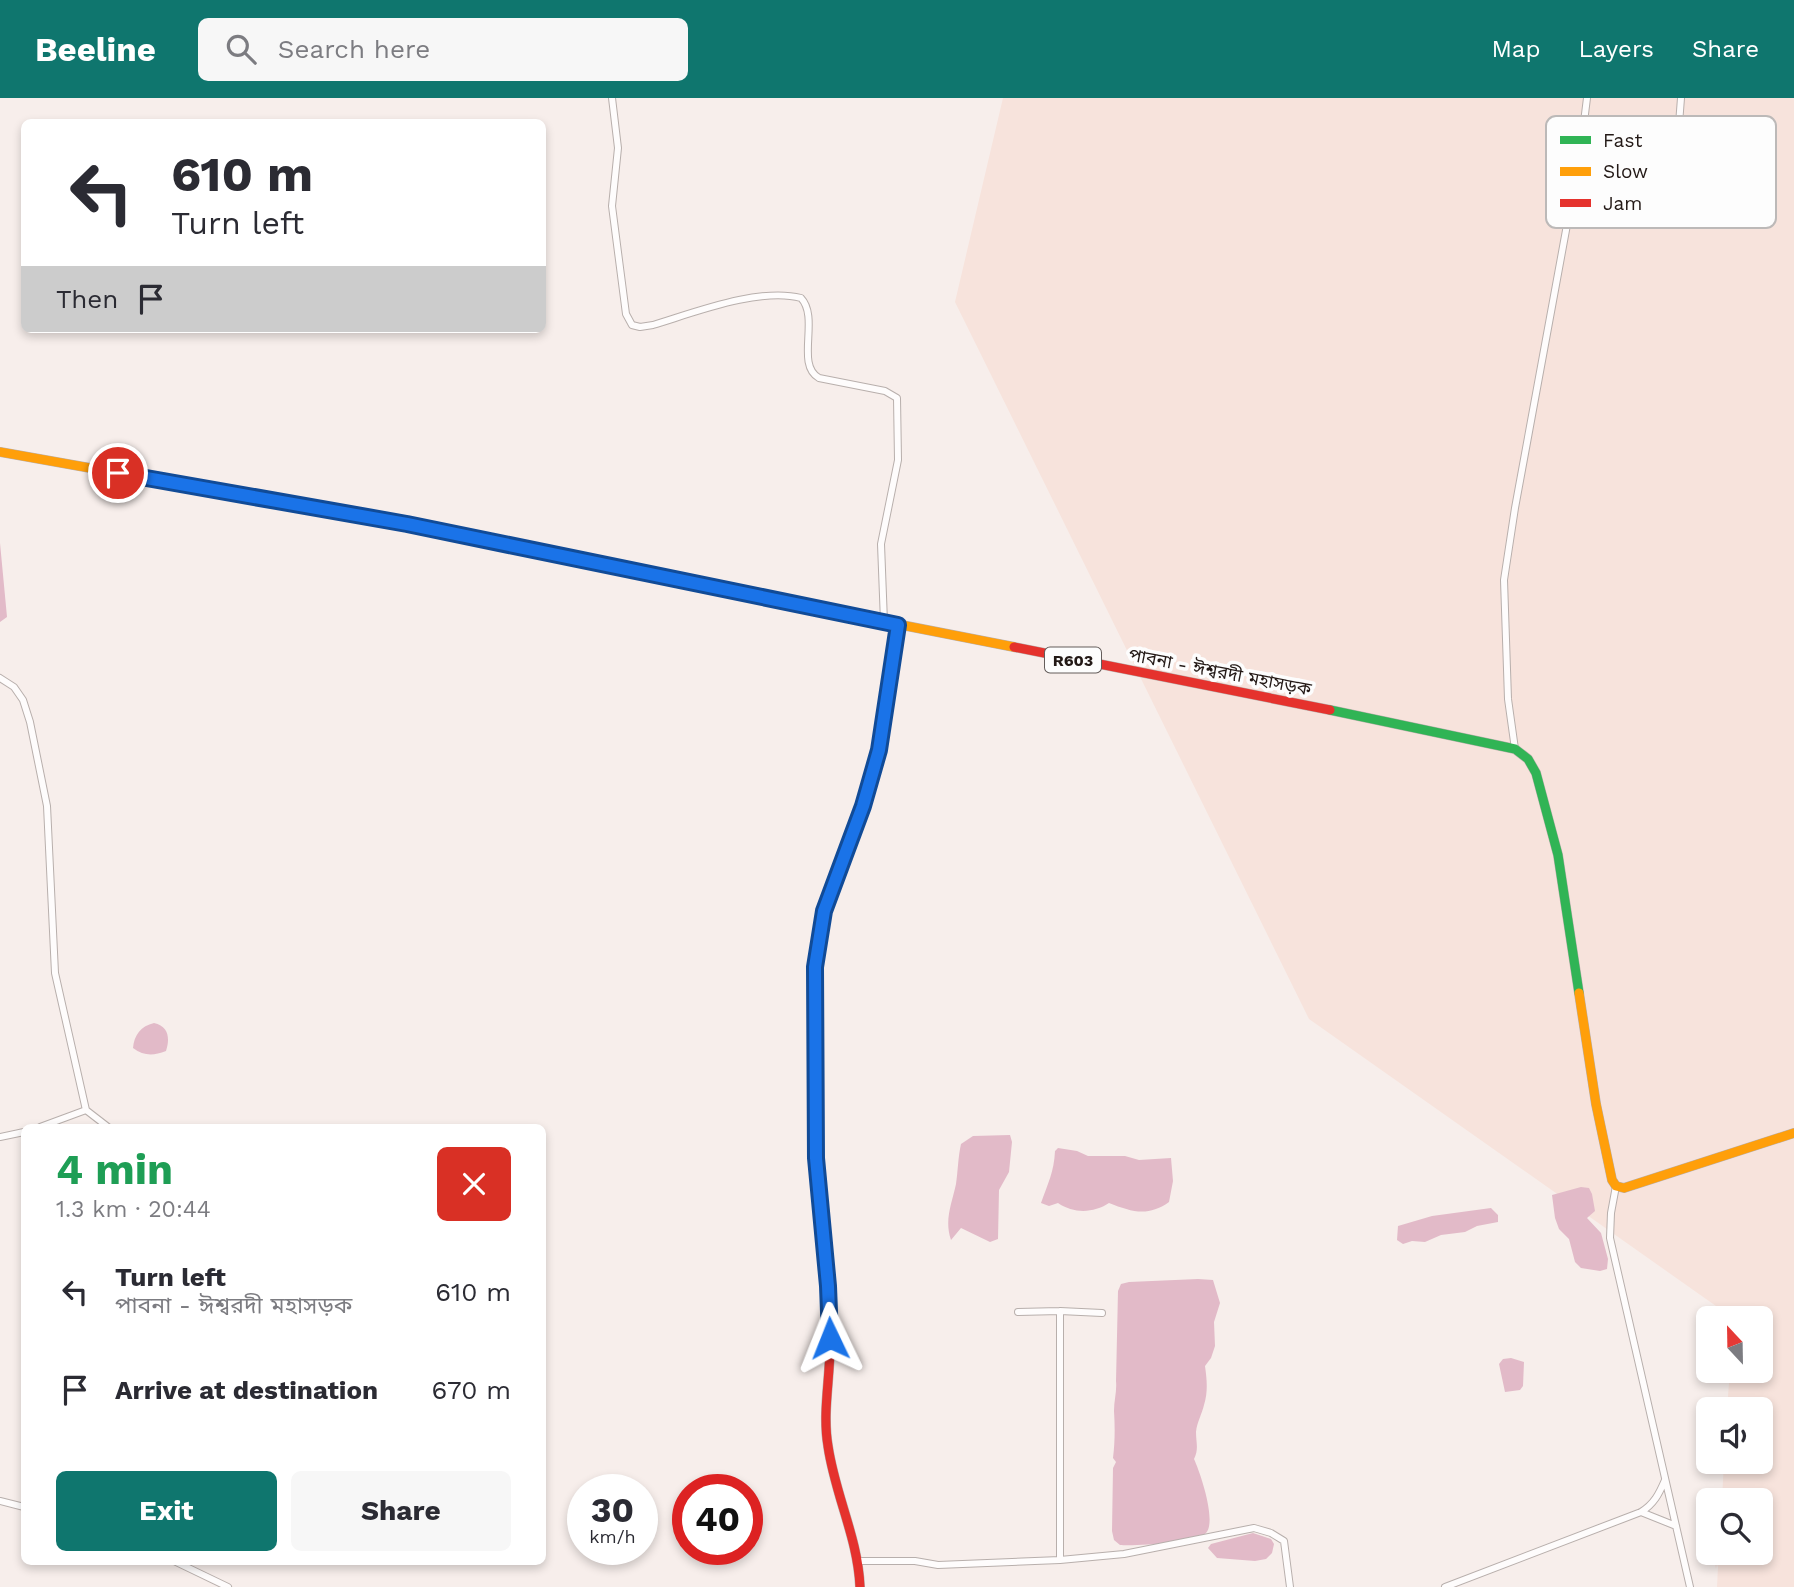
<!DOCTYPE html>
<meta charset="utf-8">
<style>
body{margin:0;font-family:"Work Sans","Noto Sans Bengali",sans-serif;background:#f7f7f7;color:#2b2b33;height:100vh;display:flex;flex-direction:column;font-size:26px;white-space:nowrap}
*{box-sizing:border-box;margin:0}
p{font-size:23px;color:#7c7c81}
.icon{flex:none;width:38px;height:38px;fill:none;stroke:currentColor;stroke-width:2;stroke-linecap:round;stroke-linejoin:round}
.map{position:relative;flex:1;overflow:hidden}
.details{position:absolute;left:21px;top:1026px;width:525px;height:441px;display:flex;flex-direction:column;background:#fff;border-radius:10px;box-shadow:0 4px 10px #0003}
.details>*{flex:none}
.guide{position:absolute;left:21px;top:21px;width:525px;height:214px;border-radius:10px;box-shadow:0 4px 10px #0003;background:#fff;color:#2b2b33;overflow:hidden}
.needle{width:46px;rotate:338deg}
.buttons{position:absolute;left:1696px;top:1208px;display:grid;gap:14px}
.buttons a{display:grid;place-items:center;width:77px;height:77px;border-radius:10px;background:#fff;box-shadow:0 4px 10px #0003;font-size:35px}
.speed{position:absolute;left:567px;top:1376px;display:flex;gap:14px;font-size:35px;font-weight:700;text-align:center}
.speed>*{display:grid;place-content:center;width:91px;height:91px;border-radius:50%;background:#fff;box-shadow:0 4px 10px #0003;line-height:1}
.speed small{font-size:18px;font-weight:400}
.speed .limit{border:10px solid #d22;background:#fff;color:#111}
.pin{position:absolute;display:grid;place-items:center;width:60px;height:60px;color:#fff;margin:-30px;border:4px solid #fff;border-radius:50%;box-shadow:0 2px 7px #0007}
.me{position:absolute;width:77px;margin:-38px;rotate:358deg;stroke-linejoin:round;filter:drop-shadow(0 0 5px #0008)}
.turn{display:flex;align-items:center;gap:24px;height:147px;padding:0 35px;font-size:32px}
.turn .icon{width:91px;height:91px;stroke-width:2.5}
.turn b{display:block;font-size:49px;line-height:60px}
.then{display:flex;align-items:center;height:66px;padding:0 35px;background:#0003;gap:14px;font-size:26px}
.round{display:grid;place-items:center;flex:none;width:74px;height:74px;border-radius:10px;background:#f7f7f7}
.overview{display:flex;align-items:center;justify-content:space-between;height:119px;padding:0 35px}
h1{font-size:42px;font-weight:700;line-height:52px;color:#1e9e55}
.primary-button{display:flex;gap:14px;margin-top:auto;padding:14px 35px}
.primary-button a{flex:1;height:80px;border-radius:10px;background:#0f766e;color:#fff;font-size:28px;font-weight:700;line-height:80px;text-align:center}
.primary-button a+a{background:#f7f7f7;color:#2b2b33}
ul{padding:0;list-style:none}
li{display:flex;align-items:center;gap:21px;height:98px;padding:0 35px}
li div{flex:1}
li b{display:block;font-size:26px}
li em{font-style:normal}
header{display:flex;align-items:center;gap:42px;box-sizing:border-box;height:98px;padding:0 35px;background:#0f766e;color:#fff}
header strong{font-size:33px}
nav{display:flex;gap:38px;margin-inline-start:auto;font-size:24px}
.search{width:490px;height:63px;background:#f7f7f7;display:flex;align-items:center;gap:18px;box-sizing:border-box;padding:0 24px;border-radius:10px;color:#7c7c81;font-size:26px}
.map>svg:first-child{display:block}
.built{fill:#f7e3dc}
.water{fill:#e2bac8}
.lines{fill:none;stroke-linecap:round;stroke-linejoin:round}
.street-casing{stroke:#b8afac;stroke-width:8}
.fast-casing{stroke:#b8afac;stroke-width:10}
.slow-casing{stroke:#b8afac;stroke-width:10}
.jam-casing{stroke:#b8afac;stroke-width:10}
.street{stroke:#fefcfc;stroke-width:6}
.fast{stroke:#30b455;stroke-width:9}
.slow{stroke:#ff9f0a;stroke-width:9}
.jam{stroke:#e5322d;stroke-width:9}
.route-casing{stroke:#114b97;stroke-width:18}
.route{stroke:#1a73e8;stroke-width:12}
.labels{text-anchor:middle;stroke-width:7;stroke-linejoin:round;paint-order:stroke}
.shield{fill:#fdfdfd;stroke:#645d5b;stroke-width:2}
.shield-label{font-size:16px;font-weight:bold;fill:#231916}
.street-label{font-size:18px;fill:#231916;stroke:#fdfdfd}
.key{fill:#fdfdfd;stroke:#bcb9b8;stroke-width:2}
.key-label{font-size:19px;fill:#231916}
</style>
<header>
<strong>Beeline</strong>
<div class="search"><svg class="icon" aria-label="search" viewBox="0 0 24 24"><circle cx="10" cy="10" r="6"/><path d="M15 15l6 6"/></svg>Search here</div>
<nav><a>Map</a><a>Layers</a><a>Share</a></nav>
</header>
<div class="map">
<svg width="1794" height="1489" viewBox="0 0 1794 1489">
<rect width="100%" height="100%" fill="#f7eeeb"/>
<!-- built -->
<path class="built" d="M 1003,0 L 1794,0 L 1794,1489 L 1717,1489 L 1718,1469 L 1717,1466 L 1716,1471 L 1712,1454 L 1760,1454 L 1760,1402 L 1722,1402 L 1724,1363 L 1760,1363 L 1760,1311 L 1727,1311 L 1730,1272 L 1760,1272 L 1760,1220 L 1733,1220 L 1309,921 L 955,204 Z"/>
<!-- water -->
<path class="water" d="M 0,445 L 7,519 L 0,524 Z
M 154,925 C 169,928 170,941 166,953 C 153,958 144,958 133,950 C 134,937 141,928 154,925 Z
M 1010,1037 L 1012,1044 L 1009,1074 L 999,1092 L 998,1141 L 990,1144 L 961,1130 L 951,1142 C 944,1122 952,1105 956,1086 C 958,1073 958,1059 961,1046 L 973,1038 Z
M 1058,1050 L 1077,1053 L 1088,1058 L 1125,1058 L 1139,1062 L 1171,1060 L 1173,1083 L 1169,1104 C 1148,1119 1132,1114 1109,1105 C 1094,1115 1074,1116 1058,1105 L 1049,1108 L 1041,1105 C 1048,1085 1054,1074 1055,1053 Z
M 1581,1089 L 1589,1090 L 1592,1096 L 1595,1113 L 1587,1120 L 1601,1135 L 1608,1161 L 1607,1171 L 1600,1173 L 1581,1170 L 1575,1164 L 1569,1141 L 1559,1131 L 1555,1120 L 1552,1097 Z
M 1491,1110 L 1498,1117 L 1498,1124 L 1477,1128 L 1465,1134 L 1441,1137 L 1425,1144 L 1412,1143 L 1403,1146 L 1397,1142 L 1398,1128 L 1432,1118 Z
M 1198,1181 L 1213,1182 L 1220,1205 L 1214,1224 L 1215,1248 L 1211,1260 L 1205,1268 C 1207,1282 1208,1294 1204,1307 C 1202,1316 1197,1324 1196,1334 C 1196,1344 1199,1351 1194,1361 C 1200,1374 1217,1423 1206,1435 C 1197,1445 1136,1448 1120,1447 L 1114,1442 L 1112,1433 L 1113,1370 L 1116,1364 L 1113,1360 C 1115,1344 1115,1329 1114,1313 C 1114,1302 1117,1294 1116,1283 L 1118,1193 L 1121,1186 L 1129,1184 Z
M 1511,1260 L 1524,1264 L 1523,1288 L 1520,1292 L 1505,1294 L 1499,1266 L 1503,1261 Z
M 1253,1435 L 1271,1441 L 1274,1446 L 1272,1455 L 1266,1461 L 1255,1463 L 1217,1460 L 1208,1450 L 1211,1446 Z"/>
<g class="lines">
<defs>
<path id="street" d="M 612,0 L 618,50 L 612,108 L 626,216 L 632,227 L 640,229 L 653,227 C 693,215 759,189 801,200 C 820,220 795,267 819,280 L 885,293 L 897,300 L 898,362 L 881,446 L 884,524
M 1582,41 L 1627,44 L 1673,42 L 1679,26 L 1681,0
M 0,580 L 14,589 L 23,602 L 30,624 L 47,708 L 55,875 L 86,1012 L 108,1029
M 1515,651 L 1508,601 L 1504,482 L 1515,410 L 1580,56 L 1587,0
M 40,1029 L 86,1012
M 0,1039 L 24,1034
M 1616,1088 L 1611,1115 L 1610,1140 L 1690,1489
M 1060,1213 L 1102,1215
M 1018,1214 L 1060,1213 L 1060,1462
M 0,1403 L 24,1409
M 1641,1414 L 1676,1428
M 174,1463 L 228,1489
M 859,1463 L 915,1463 L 938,1467 L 1060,1462 L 1124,1456 L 1254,1430 L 1271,1435 L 1284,1443 L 1290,1489
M 1445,1489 L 1641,1414 C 1654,1406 1659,1396 1665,1382"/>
<path id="fast" d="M 1330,612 L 1515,651 L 1528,661 L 1536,675 L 1558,757 L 1579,895
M 816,1027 L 815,869 L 824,813 L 863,708 L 879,652 L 898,527"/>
<path id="slow" d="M 0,354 L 359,418
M 743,496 L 1014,549
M 1579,895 L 1596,1006 L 1612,1082 L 1616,1088 L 1624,1090 L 1794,1035"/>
<path id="jam" d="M 359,418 L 743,496
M 1014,549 L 1330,612
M 816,1027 C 816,1099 827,1170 830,1241 C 831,1277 822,1313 828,1348 C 835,1397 858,1440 860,1489"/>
</defs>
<!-- street casing -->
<use href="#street" class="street-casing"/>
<!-- fast casing -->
<use href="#fast" class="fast-casing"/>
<!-- slow casing -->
<use href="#slow" class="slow-casing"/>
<!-- jam casing -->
<use href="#jam" class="jam-casing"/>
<!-- street -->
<use href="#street" class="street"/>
<!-- fast -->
<use href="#fast" class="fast"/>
<!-- slow -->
<use href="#slow" class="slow"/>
<!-- jam -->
<use href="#jam" class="jam"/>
</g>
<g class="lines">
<defs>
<path id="route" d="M 118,375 L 407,426 L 898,527 L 879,652 L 863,708 L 824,813 L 815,869 L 816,1060 L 828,1188 L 830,1240"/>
</defs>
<!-- route casing -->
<use href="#route" class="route-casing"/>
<!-- route -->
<use href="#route" class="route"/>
</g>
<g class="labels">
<!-- shield labels -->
<rect class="shield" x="1045" y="549.5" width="56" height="25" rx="5"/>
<g class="shield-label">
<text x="1073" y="568">R603</text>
</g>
<!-- street labels -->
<g class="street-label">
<text transform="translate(1220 574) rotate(11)" y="6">পাবনা - ঈশ্বরদী মহাসড়ক</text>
</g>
</g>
<!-- legend -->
<rect x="1546" y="18" width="230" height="112" rx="10" class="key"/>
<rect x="1560" y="38" width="31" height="8" fill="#30b455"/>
<rect x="1560" y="69" width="31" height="9" fill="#ff9f0a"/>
<rect x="1560" y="101" width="31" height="8" fill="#e5322d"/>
<g class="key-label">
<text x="1603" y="49">Fast</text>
<text x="1603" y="80">Slow</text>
<text x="1603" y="112">Jam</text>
</g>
</svg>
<div class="buttons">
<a><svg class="needle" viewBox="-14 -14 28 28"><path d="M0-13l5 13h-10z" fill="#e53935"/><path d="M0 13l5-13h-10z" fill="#7c7c81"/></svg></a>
<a><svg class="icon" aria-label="sound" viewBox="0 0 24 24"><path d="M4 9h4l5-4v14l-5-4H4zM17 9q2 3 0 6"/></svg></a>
<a><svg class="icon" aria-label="search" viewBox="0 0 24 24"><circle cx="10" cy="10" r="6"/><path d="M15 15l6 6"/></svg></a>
</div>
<div class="speed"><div>30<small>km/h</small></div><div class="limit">40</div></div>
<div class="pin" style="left:118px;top:375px;background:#d93025"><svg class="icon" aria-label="arrive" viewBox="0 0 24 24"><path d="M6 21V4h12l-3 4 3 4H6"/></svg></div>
<svg class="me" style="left:830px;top:1240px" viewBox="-20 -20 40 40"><path d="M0-17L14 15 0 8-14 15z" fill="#1a73e8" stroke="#fff" stroke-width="4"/></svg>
<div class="guide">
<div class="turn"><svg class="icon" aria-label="left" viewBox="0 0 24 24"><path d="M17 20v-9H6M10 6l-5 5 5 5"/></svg><div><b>610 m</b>Turn left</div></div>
<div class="then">Then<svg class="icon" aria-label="arrive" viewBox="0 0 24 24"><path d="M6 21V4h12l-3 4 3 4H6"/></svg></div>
</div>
<section class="details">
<div class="overview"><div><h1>4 min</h1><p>1.3 km · 20:44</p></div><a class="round" style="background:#d93025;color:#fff"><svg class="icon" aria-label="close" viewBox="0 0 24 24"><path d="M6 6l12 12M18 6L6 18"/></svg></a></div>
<ul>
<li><svg class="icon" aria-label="left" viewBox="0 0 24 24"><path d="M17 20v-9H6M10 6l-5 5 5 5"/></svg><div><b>Turn left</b><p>পাবনা - ঈশ্বরদী মহাসড়ক</p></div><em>610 m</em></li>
<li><svg class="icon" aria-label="arrive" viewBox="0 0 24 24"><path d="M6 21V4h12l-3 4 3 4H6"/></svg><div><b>Arrive at destination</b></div><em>670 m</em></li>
</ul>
<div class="primary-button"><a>Exit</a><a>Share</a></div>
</section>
</div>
